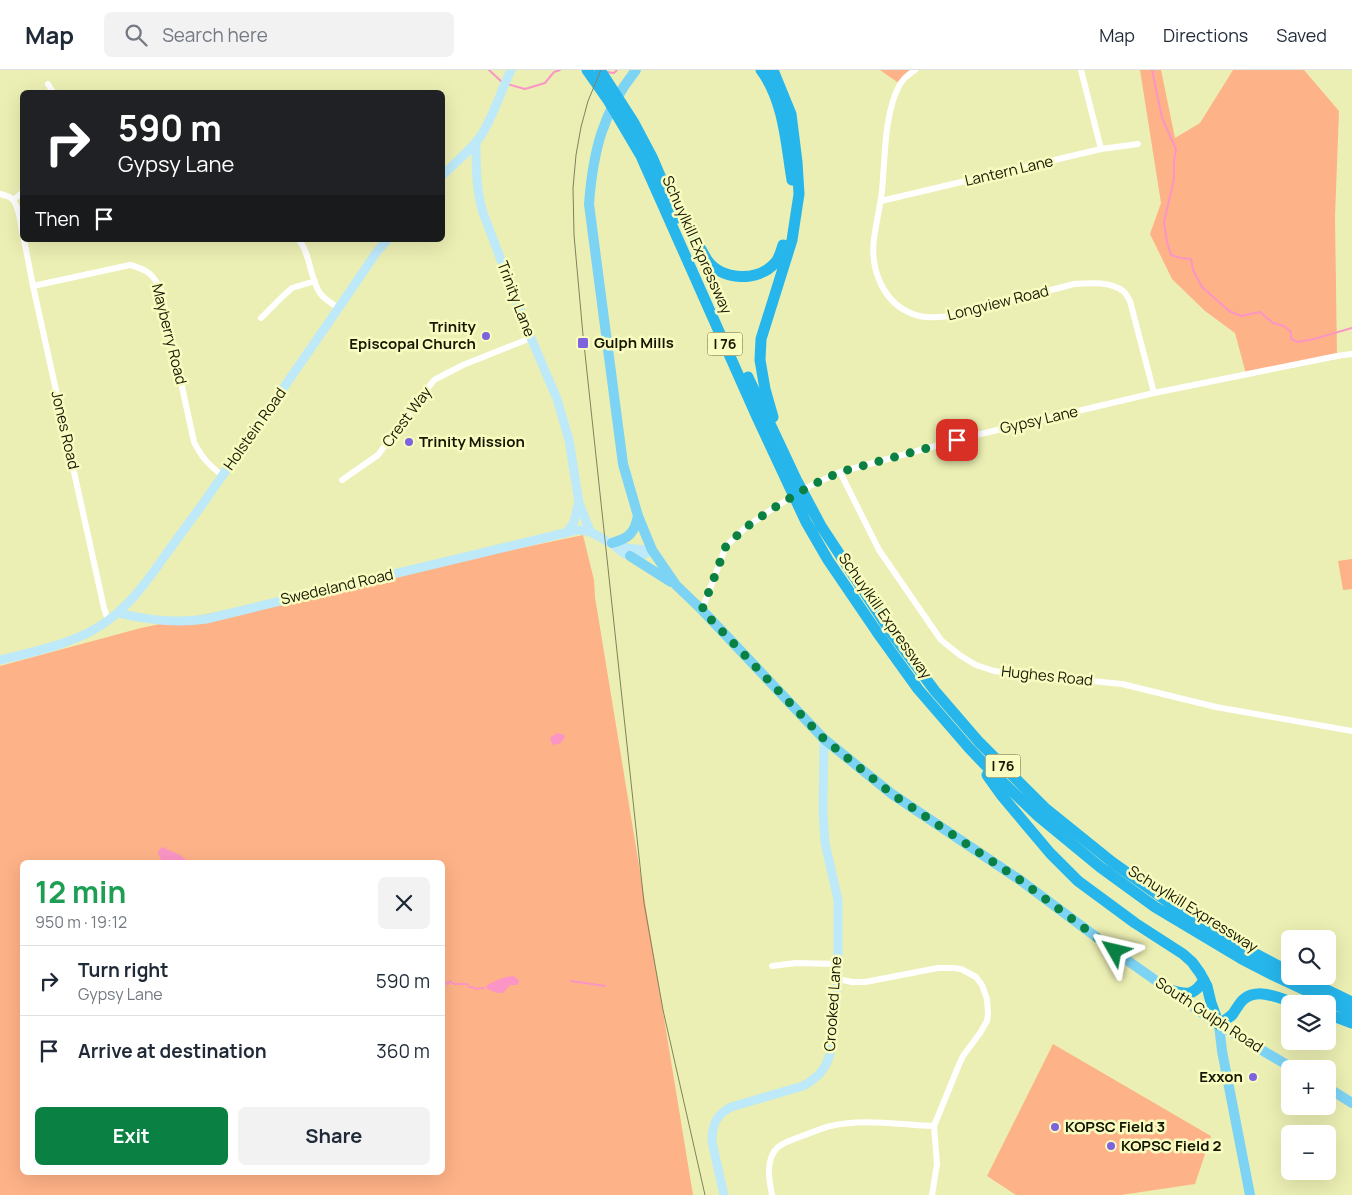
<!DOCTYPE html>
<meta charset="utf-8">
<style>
body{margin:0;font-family:Manrope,sans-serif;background:#f2f2f3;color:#1f2937;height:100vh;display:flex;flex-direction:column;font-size:19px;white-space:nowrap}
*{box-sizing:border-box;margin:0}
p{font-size:16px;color:#747a83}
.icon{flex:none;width:28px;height:28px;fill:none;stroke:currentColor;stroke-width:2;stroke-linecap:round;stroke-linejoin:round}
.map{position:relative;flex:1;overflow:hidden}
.panel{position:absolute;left:20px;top:790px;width:425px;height:315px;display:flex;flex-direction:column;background:#fff;border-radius:8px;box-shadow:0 5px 20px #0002}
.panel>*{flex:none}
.banner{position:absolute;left:20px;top:20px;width:425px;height:152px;border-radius:8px;box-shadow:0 5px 20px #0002;background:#202124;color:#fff;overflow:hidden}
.controls{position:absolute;left:1281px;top:860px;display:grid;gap:10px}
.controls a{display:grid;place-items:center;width:55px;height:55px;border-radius:8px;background:#fff;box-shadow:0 5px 20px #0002;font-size:25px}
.pin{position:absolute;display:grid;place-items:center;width:42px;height:42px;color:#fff;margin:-21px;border-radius:10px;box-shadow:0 2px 8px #0006}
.me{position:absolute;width:55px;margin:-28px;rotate:307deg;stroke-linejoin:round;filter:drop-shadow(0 0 4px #0008)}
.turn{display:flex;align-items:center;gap:18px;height:105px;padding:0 15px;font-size:22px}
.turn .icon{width:65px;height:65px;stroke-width:2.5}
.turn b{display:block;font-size:35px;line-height:42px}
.then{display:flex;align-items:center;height:48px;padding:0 15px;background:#0003;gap:10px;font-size:19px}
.round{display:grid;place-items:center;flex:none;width:52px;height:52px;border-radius:8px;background:#f2f2f3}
.head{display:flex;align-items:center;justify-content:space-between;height:85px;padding:0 15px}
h1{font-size:30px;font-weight:700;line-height:38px;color:#1e9e55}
.primary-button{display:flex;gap:10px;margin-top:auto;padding:10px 15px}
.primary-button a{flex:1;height:58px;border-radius:8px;background:#0b8043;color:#fff;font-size:20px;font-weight:700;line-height:58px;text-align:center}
.primary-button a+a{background:#f2f2f3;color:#1f2937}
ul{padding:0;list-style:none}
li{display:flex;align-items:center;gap:15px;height:70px;padding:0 15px;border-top:1px solid #e0e1e3}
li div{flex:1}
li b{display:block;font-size:19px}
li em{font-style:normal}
header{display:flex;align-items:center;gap:30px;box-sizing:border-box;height:70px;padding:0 25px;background:#fff;border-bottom:1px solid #e0e1e3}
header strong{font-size:24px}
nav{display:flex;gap:28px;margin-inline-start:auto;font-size:18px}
.search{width:350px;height:45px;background:#f2f2f3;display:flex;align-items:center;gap:12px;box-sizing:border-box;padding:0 18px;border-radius:8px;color:#747a83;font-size:19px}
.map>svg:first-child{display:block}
.green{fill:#feb287;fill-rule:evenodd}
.water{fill:#fb95c6}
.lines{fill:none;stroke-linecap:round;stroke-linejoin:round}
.stream{stroke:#fb95c6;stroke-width:2}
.street{stroke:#fff;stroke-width:6}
.secondary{stroke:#bee9f9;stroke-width:9}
.primary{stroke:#7dd3f4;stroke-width:10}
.highway{stroke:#26b6ec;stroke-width:11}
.tram{stroke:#80825a;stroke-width:1}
.route{stroke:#0b8043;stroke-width:9;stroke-dasharray:0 16.2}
.poi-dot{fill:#7f62dd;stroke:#f9fcc0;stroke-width:2}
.labels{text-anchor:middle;stroke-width:5;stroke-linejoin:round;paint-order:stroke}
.shield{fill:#f9fcc0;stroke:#5a5c3b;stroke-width:1}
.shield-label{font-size:14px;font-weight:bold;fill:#161702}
.street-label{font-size:15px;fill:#161702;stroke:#f9fcc0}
.poi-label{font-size:15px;font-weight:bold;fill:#161702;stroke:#f9fcc0;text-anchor:start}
</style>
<header>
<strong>Map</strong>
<div class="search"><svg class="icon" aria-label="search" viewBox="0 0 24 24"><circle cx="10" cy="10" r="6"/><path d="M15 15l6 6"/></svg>Search here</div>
<nav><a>Map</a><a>Directions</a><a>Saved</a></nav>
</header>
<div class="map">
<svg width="1352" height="1125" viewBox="0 0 1352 1125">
<rect width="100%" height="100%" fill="#ecefb3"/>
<!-- green -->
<path class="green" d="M 880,0 L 915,0 L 900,14 Z
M 1140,0 L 1161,0 L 1175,68 L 1200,53 L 1233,0 L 1304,0 L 1339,41 L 1335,147 L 1337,286 L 1246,304 L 1235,263 L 1205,241 L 1172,209 L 1150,164 L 1161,133 Z
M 583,465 L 594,510 L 595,527 L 693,1125 L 0,1125 L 0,596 L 141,558 ZM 22,792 L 442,792 L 442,1102 L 22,1102 Z
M 1352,489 L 1352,519 L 1343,520 L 1338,491 Z
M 1053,974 L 1211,1066 L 1195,1114 L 1121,1125 L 1016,1125 L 987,1106 Z"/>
<!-- water -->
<path class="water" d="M 558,663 L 564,665 L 565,667 L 561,673 L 554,675 L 552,674 L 550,668 L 552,666 Z
M 162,777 L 180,785 L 189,792 L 162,792 L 158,783 L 158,781 Z
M 513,906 L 518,909 L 519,912 L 517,915 L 510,915 L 503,923 L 497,923 L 487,919 L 486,916 C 495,911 502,907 513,906 Z"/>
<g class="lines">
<!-- stream -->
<path class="stream" d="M 489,0 L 502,12
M 1152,0 L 1162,48 L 1176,79 L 1174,91 L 1174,109 L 1164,152 L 1167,172 L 1171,185 L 1181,188 L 1191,189 L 1193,200 L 1202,217 L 1229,241 L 1241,246 L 1260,242 L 1273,253 L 1284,256 L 1291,262 L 1291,269 L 1298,272 L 1314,269 L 1352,258
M 606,2 L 614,3 L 617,0
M 507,14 L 525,19 L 545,13 L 554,2 L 560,0
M 442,911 L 448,914 L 450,911 L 454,914 L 467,914 L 469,917 L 475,918 L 476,919 L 484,918
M 571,911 L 605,916"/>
<!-- street -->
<path class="street" d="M 915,0 C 909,4 902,10 899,16 C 884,45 885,89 882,121 C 880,137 876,153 874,169 C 870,199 883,233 913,244 C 925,249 939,247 951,246 L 1074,214 C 1089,213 1110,211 1123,221 C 1126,223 1128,228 1130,231 L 1154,323
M 1081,0 L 1101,79
M 48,14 L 53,22
M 0,124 C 4,125 8,126 11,128 C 18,133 21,154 22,163
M 13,130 L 22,123
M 881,131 L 1101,79 L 1138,74
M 24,170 L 33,216 L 104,538 L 108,550
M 299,170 C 311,185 310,210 320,223 C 325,230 332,234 339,238
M 33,216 L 130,195 C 148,200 152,203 161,220 L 194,372 C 202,388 209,395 223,406
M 261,248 L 282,227 L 292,218 L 315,211
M 840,402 L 879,480 L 941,570 L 961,586 L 976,595 L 994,601 L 1012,603 L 1122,614 L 1216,637 L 1352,661
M 342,410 L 378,385 L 434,310 L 463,295 L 531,268
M 702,540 L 726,476 L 745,458 L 772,439 L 810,416 L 840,402 L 972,366 L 1154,323 L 1337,286 L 1352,284
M 772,896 L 796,893 L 837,894
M 838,909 L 852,912 L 865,912 L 938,898 L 953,898 L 961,899 L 976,907 L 982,915 L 987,929 L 988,944 L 987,951 L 980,963 L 963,986 L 958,997 L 934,1056 L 937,1094 L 932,1125
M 772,1125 C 769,1110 765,1089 778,1077 C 784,1072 794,1069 802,1066 C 811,1063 821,1058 831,1056 C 862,1048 902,1055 934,1056"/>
<!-- secondary -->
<path class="secondary" d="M 476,72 C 476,96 476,120 483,143 L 531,268 L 557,329 L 569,370 L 579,433 L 590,461
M 442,106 C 455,92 472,80 482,64 C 494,44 501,21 511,0
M 567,462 L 574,452 L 578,435
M 614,475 C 626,488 637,490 652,480
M 118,543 C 147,550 176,554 206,549 L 577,460 C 592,459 600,469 613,474 C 625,479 639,480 652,480
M 0,590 C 33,582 72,574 100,556 C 127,539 146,513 164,487 C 177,469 191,450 204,432 C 262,349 320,266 376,183 L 387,170
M 724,1125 L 712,1072 C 712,1054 716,1045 731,1037 L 803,1016 C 819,1007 827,998 831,980 L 838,909 L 838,830 L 825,773 L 823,741 L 824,669"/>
<!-- primary -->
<path class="primary" d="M 636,0 C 603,41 593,81 589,134 L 623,394 L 638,446 L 652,480 L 676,515 L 702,540 L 824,669 L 892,724 L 1020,810 L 1131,893 L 1219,955 L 1294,999
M 612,473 C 629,468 634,464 638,446
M 630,486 L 671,512
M 1219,955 L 1222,981 L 1250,1125
M 1328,1018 L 1352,1033"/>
<!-- highway -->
<path class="highway" d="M 587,0 L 608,30 L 641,86 L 757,347 L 806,452 L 828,490 L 877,562 L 918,619 L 969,678 L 991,701 L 1038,746 L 1100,797 L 1155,837 L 1242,889 L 1273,905 L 1352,942
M 600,0 L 634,53 L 652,87 L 678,148
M 761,0 C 784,31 786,74 792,110
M 773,0 L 791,44 L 797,92 L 799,124 L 792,170 L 761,269 L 760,290 L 765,319 L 773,347
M 678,139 L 707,190 C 722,211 758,212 775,193 C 779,189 781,181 783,175
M 748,307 L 796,409 L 821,456 L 890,561 L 935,621 L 979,672 L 1045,738 L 1112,792 L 1188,846 L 1214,862 L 1290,902
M 987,705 L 1002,726 L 1050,783 L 1078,811 L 1135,853 L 1183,884 L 1192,892 L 1200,903 L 1207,916 L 1211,933 L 1219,955 C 1223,951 1228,948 1232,945 C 1236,940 1239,933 1244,929 C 1259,917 1281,929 1297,934
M 1298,906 L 1352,932
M 1170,920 C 1187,925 1194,926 1204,910
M 1328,944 L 1352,953"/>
<!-- tram -->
<path class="tram" d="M 601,0 L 588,31 L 581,57 L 576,85 L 573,118 L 574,165 L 583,265 L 644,833 L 663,940 L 705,1125"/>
</g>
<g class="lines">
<!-- route -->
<path class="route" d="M 957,370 L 840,402 L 810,416 L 772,439 L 745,458 L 726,476 L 702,540 L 824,669 L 892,724 L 1020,810 L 1115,881"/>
</g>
<!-- markers -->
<g class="poi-dot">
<circle cx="486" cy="266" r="5"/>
<rect x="577" y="267" width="12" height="12" rx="2.5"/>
<circle cx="409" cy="372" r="5"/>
<circle cx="1253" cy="1007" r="5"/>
<circle cx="1055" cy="1057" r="5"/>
<circle cx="1111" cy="1076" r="5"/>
</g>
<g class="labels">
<!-- shield labels -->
<g class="shield">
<rect x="707.5" y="262.5" width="35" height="23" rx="4"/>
<rect x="985.5" y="684.5" width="35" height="23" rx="4"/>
</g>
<g class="shield-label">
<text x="725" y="279">I 76</text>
<text x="1003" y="701">I 76</text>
</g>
<!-- street labels -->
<g class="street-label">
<text transform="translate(1009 101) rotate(-13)" y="5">Lantern Lane</text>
<text transform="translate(697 175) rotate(66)" y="5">Schuylkill Expressway</text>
<text transform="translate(516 229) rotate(69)" y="5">Trinity Lane</text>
<text transform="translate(998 233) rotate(-14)" y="5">Longview Road</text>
<text transform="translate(169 264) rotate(76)" y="5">Mayberry Road</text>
<text transform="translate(407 347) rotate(-53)" y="5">Crest Way</text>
<text transform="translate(1039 350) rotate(-13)" y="5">Gypsy Lane</text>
<text transform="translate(255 359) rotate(-55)" y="5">Holstein Road</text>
<text transform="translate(65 360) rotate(77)" y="5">Jones Road</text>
<text transform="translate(337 517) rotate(-13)" y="5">Swedeland Road</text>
<text transform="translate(885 546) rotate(55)" y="5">Schuylkill Expressway</text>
<text transform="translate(1047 606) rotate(6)" y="5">Hughes Road</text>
<text transform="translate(1193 839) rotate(32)" y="5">Schuylkill Expressway</text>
<text transform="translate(833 934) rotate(-86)" y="5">Crooked Lane</text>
<text transform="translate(1209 945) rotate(33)" y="5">South Gulph Road</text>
</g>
<!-- poi labels -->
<g class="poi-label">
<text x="476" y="262" text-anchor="end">Trinity<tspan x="476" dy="17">Episcopal Church</tspan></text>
<text x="594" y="278">Gulph Mills</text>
<text x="419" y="377">Trinity Mission</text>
<text x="1243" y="1012" text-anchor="end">Exxon</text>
<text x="1065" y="1062">KOPSC Field 3</text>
<text x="1121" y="1081">KOPSC Field 2</text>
</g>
</g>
</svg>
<div class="controls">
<a><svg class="icon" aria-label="search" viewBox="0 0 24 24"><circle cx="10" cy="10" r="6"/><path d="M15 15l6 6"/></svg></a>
<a><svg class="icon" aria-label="layers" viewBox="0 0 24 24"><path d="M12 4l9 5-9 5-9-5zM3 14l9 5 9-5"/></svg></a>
<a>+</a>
<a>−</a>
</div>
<div class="pin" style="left:957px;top:370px;background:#d93025"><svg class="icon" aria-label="arrive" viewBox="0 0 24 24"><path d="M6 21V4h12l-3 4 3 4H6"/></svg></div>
<svg class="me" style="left:1115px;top:881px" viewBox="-20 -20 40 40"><path d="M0-17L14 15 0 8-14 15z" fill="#0b8043" stroke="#fff" stroke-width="4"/></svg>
<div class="banner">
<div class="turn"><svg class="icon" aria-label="right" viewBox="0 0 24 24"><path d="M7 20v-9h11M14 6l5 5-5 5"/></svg><div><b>590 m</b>Gypsy Lane</div></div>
<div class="then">Then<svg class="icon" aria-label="arrive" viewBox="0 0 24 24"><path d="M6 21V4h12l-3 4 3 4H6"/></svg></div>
</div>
<section class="panel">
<div class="head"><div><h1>12 min</h1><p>950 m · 19:12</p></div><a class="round"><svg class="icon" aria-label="close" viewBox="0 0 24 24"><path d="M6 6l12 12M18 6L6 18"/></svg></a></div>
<ul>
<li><svg class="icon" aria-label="right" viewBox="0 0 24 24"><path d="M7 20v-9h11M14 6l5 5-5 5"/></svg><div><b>Turn right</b><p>Gypsy Lane</p></div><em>590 m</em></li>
<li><svg class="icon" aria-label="arrive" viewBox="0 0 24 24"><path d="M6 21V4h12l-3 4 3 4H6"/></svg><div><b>Arrive at destination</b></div><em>360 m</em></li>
</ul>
<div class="primary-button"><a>Exit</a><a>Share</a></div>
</section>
</div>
